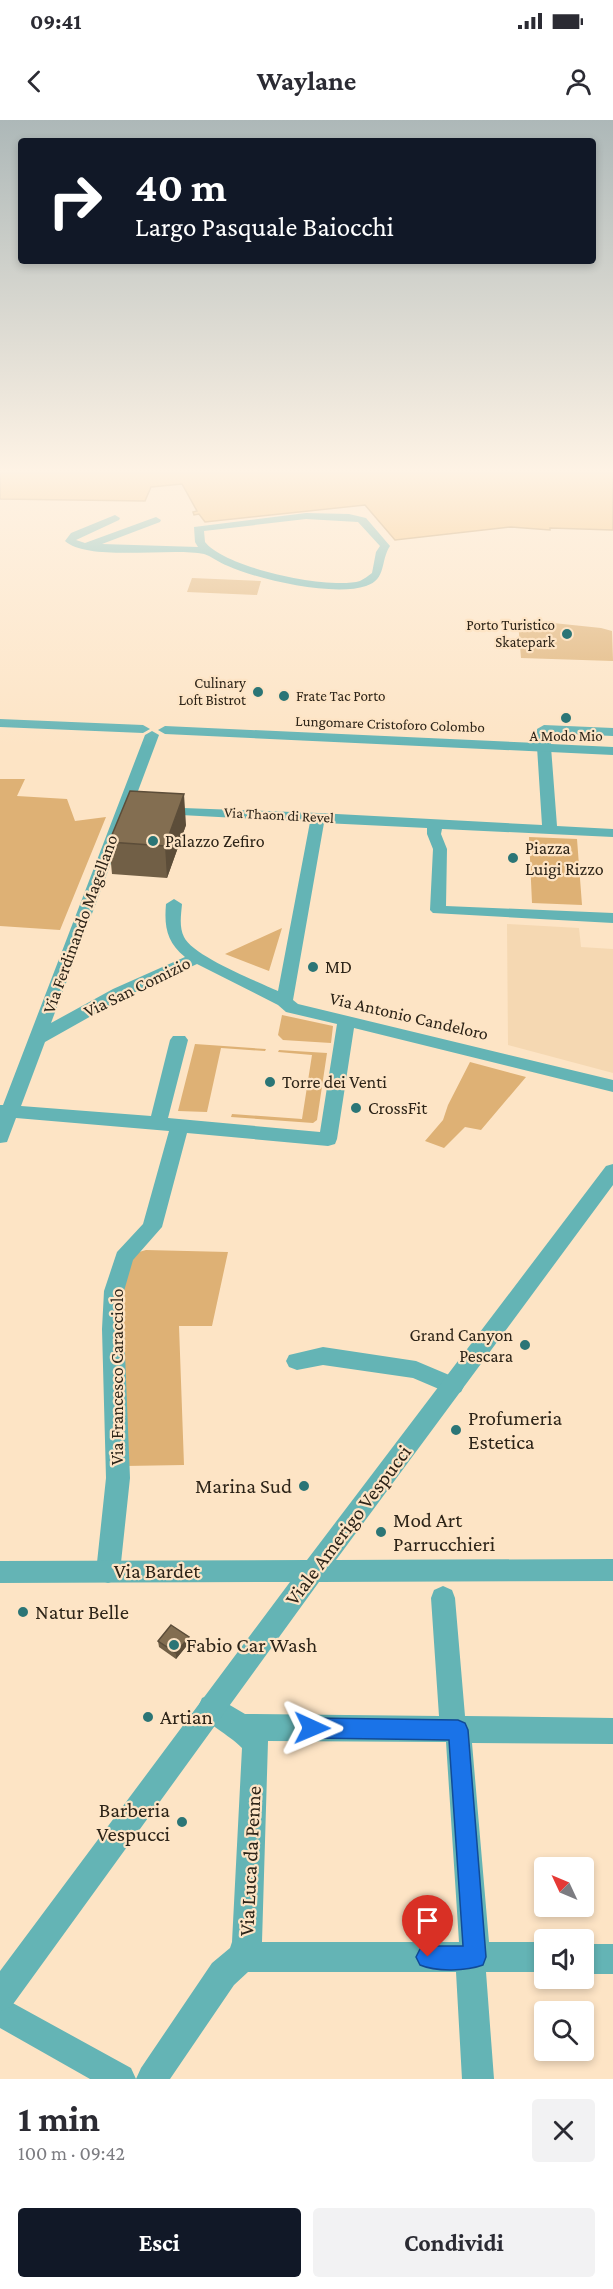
<!DOCTYPE html>
<html lang="it">
<meta charset="utf-8">
<style>
body{margin:0;font-family:"Crimson Pro",serif;background:#f2f2f3;color:#2b2b33;height:100vh;display:flex;flex-direction:column;font-size:22px;white-space:nowrap}
*{box-sizing:border-box;margin:0}
p{font-size:20px;color:#7c7c81}
.icon{flex:none;width:33px;height:33px;fill:none;stroke:currentColor;stroke-width:2;stroke-linecap:round;stroke-linejoin:round}
.map{position:relative;height:1959px;overflow:hidden}
.panel{display:flex;flex-direction:column;background:#fff;flex:1}
.panel>*{flex:none}
.hud{position:absolute;left:18px;top:18px;width:578px;height:126px;border-radius:6px;box-shadow:0 3px 9px #0003;background:#111827;color:#fff;overflow:hidden}
.needle{width:39px;rotate:314deg}
.buttons{position:absolute;left:534px;top:1737px;display:grid;gap:12px}
.buttons a{display:grid;place-items:center;width:60px;height:60px;border-radius:6px;background:#fff;box-shadow:0 3px 9px #0003;font-size:30px}
.pin{position:absolute;display:grid;place-items:center;width:51px;height:51px;color:#fff;margin:-62px -26px;border-radius:50% 50% 50% 0;rotate:-45deg;box-shadow:0 0 6px #0007}
.pin .icon{rotate:45deg}
.me{position:absolute;width:66px;margin:-33px;rotate:91deg;stroke-linejoin:round;filter:drop-shadow(0 0 4px #0008)}
.turn{display:flex;align-items:center;gap:21px;height:126px;padding:0 18px;font-size:27px}
.turn .icon{width:78px;height:78px;stroke-width:2.5}
.turn b{display:block;font-size:42px;line-height:51px}
.round{display:grid;place-items:center;flex:none;width:63px;height:63px;border-radius:6px;background:#f2f2f3}
.summary{display:flex;align-items:center;justify-content:space-between;height:102px;padding:0 18px}
h1{font-size:36px;font-weight:700;line-height:45px}
.cta{display:flex;gap:12px;margin-top:auto;padding:12px 18px}
.cta a{flex:1;height:69px;border-radius:6px;background:#111827;color:#fff;font-size:24px;font-weight:700;line-height:69px;text-align:center}
.cta a+a{background:#f2f2f3;color:#2b2b33}
.status{display:flex;justify-content:space-between;align-items:center;height:42px;padding:0 30px;background:#fff;direction:ltr}
.status svg{height:16px;fill:currentColor}
header{display:flex;justify-content:space-between;align-items:center;height:78px;padding:0 18px;background:#fff;font-size:27px;font-weight:700}
.map>svg:first-child{display:block}
.built{fill:#f5d8b2}
.green{fill:#deb175}
.water{fill:#f6be71;stroke:#ba9056;stroke-width:1.5}
.lines{fill:none;stroke-linecap:round;stroke-linejoin:round}
.minor{fill:#64b4b5;fill-rule:evenodd}
.tertiary{fill:#64b4b5;fill-rule:evenodd}
.wall{fill:#715f46}
.shaded-wall{fill:#5c4d39}
.building{fill:#836e51;stroke:#5c4d39;stroke-width:1.5}
.route{fill:#1a73e8;stroke:#114b97;stroke-width:1.5}
.poi-dot{fill:#2b7576;stroke:#fde4c5;stroke-width:2}
.labels{text-anchor:middle;stroke-width:4.5;stroke-linejoin:round;paint-order:stroke}
.far-poi-label{font-size:15px;fill:#2d2418;stroke:#fde4c5;text-anchor:end}
.far-street-label{font-size:15px;fill:#2d2418;stroke:#fde4c5}
.poi-label{font-size:18px;fill:#2d2418;stroke:#fde4c5;text-anchor:start}
.street-label{font-size:18px;fill:#2d2418;stroke:#fde4c5}
.near-poi-label{font-size:21px;fill:#2d2418;stroke:#fde4c5;text-anchor:start}
.near-street-label{font-size:21px;fill:#2d2418;stroke:#fde4c5}
</style>
<div class="status"><b>09:41</b><svg viewBox="0 0 49 12"><path d="M0 12V9h3v3zM5 12V6h3v6zM10 12V3h3v9zM15 12V0h3v12zM26 1h20v11H26zM47 4h2v5h-2z"/></svg></div>
<header><svg class="icon" aria-label="back" viewBox="0 0 24 24"><path d="M15 5l-7 7 7 7"/></svg>Waylane<svg class="icon" aria-label="person" viewBox="0 0 24 24"><circle cx="12" cy="8" r="4"/><path d="M4 21q1-7 8-7t8 7"/></svg></header>
<div class="map">
<svg width="613" height="1959" viewBox="0 0 613 1959">
<rect width="100%" height="100%" fill="#fde4c5"/>
<!-- built -->
<path class="built" d="M 507,804 L 579,808 L 581,827 L 613,829 L 613,953 L 508,925 Z"/>
<!-- green -->
<path class="green" d="M 192,458 L 261,461 L 257,475 L 187,472 Z
M 534,501 L 601,508 L 612,511 L 613,541 L 521,538 L 518,502 L 534,504 Z
M 0,659 L 25,659 L 17,676 L 67,679 L 75,701 L 106,697 L 60,810 L 0,806 Z
M 529,717 L 577,719 L 582,785 L 532,783 Z
M 282,808 L 269,851 L 225,834 Z
M 282,895 L 333,906 L 331,923 L 283,920 L 278,915 Z
M 195,924 L 266,929 L 265,931 L 221,928 L 207,992 L 178,991 Z
M 279,930 L 327,933 L 317,1000 L 313,1003 L 231,997 L 232,994 L 302,999 L 312,935 L 278,932 Z
M 470,942 L 526,957 L 481,1010 L 465,1007 L 444,1028 L 425,1021 L 443,1000 L 448,985 Z
M 146,1130 L 228,1132 L 212,1206 L 179,1206 L 184,1345 L 125,1346 L 121,1180 L 127,1146 L 139,1132 Z"/>
<!-- water -->
<path class="water" d="M 0,353 L 613,353 L 613,410 L 550,408 L 550,410 L 511,407 L 395,420 L 365,385 L 205,402 L 199,394 L 194,395 L 193,392 L 197,391 L 182,364 L 151,367 L 145,381 L 0,379 Z"/>
<g class="lines">
<!-- minor -->
<path class="minor" d="M 306,393 L 349,394 L 366,398 L 390,426 C 380,441 387,459 366,466 C 334,477 259,460 228,446 C 220,443 211,436 204,434 C 171,427 88,442 65,421 L 71,413 L 115,395 L 120,398 L 119,400 L 76,420 L 85,423 L 156,397 L 161,400 L 160,402 L 102,424 L 198,427 L 195,422 L 194,407 ZM 306,399 L 358,402 L 380,426 L 376,432 L 372,453 C 368,456 364,459 360,461 C 329,470 225,448 205,422 L 204,411 Z
M 152,611 L 159,615 L 51,903 L 113,869 L 185,837 C 167,822 164,807 166,784 L 174,779 L 182,784 C 181,795 179,807 184,817 C 193,836 256,861 278,871 L 310,702 L 162,694 L 157,693 L 155,690 L 157,687 L 318,693 L 542,705 L 537,627 L 544,623 L 551,627 L 557,706 L 613,709 L 613,717 L 442,709 L 441,714 L 447,729 L 446,786 L 613,793 L 613,803 L 433,793 L 430,790 L 433,729 L 427,714 L 427,708 L 324,703 L 293,880 L 298,884 L 613,960 L 613,972 L 354,908 L 337,1019 L 335,1024 L 328,1026 L 187,1013 L 162,1107 L 133,1140 L 124,1171 L 124,1209 L 130,1358 L 120,1452 L 117,1460 L 108,1463 L 99,1460 L 96,1452 L 106,1358 L 102,1209 L 104,1171 L 117,1132 L 143,1104 L 169,1011 L 16,998 L 7,1022 L 0,1023 L 0,985 L 3,985 L 145,615 ZM 197,844 L 278,885 L 286,892 L 337,904 L 320,1012 L 168,998 L 188,920 L 185,916 L 173,916 L 170,920 L 151,996 L 21,986 L 45,922 L 125,877 Z
M 323,1227 L 416,1241 L 461,1260 L 464,1266 L 461,1272 L 453,1275 L 413,1258 L 323,1245 L 297,1250 L 289,1247 L 286,1241 L 289,1235 Z
M 443,1466 L 452,1470 L 455,1478 L 465,1596 L 613,1598 L 613,1624 L 472,1623 L 489,1822 L 544,1822 L 544,1852 L 486,1852 L 494,1959 L 462,1959 L 456,1852 L 248,1852 L 234,1865 L 170,1959 L 136,1959 L 141,1948 L 212,1843 L 230,1828 L 232,1822 L 242,1628 C 229,1614 205,1605 198,1587 L 202,1578 L 211,1574 L 245,1594 L 439,1596 L 431,1478 L 434,1470 ZM 268,1621 L 446,1622 L 459,1822 L 262,1822 Z
M 584,1824 L 613,1824 L 613,1854 L 584,1854 Z
M 0,1876 L 131,1948 L 136,1959 L 90,1959 L 0,1908 Z"/>
<!-- tertiary -->
<path class="tertiary" d="M 0,599 L 143,605 L 150,609 L 143,613 L 0,607 Z
M 544,605 L 613,608 L 613,616 L 551,613 L 551,624 L 613,627 L 613,635 L 165,614 L 158,610 L 165,606 L 537,623 L 537,609 Z
M 613,1044 L 613,1065 L 336,1440 L 613,1439 L 613,1461 L 319,1462 L 11,1887 L 0,1891 L 0,1851 L 290,1462 L 0,1463 L 0,1441 L 307,1440 L 606,1046 Z"/>
</g>
<!-- wall -->
<path class="wall" d="M 186,705 L 167,758 L 112,754 L 109,722 Z
M 189,1517 L 189,1523 L 176,1539 L 159,1527 L 158,1521 Z"/>
<!-- shaded-wall -->
<path class="shaded-wall" d="M 184,674 L 186,705 L 167,758 L 165,726 Z
M 189,1517 L 189,1523 L 176,1539 L 176,1533 Z"/>
<!-- building -->
<path class="building" d="M 130,671 L 184,674 L 165,726 L 109,722 Z
M 171,1505 L 189,1517 L 176,1533 L 158,1521 Z"/>
<!-- sky -->
<linearGradient id="sky" x2="0" y2="1"><stop stop-color="#adb8b8"/><stop offset="0.56" stop-color="#fef3e5"/><stop offset="1" stop-color="#fef3e5" stop-opacity="0"/></linearGradient>
<rect width="613" height="627" fill="url(#sky)"/>
<!-- route -->
<path class="route" d="M 312,1598 L 458,1600 L 465,1603 L 468,1610 L 486,1837 L 483,1845 C 467,1851 436,1852 420,1845 L 416,1837 L 420,1829 L 428,1826 L 463,1826 L 449,1620 L 312,1618 L 304,1615 L 302,1608 L 304,1601 Z"/>
<!-- markers -->
<g class="poi-dot">
<circle cx="567" cy="514" r="6"/>
<circle cx="258" cy="572" r="6"/>
<circle cx="284" cy="576" r="6"/>
<circle cx="566" cy="598" r="6"/>
<circle cx="153" cy="721" r="6"/>
<circle cx="513" cy="738" r="6"/>
<circle cx="313" cy="847" r="6"/>
<circle cx="270" cy="962" r="6"/>
<circle cx="356" cy="988" r="6"/>
<circle cx="525" cy="1225" r="6"/>
<circle cx="456" cy="1310" r="6"/>
<circle cx="304" cy="1366" r="6"/>
<circle cx="381" cy="1412" r="6"/>
<circle cx="23" cy="1492" r="6"/>
<circle cx="174" cy="1525" r="6"/>
<circle cx="148" cy="1597" r="6"/>
<circle cx="182" cy="1702" r="6"/>
</g>
<g class="labels">
<!-- far-poi labels -->
<g class="far-poi-label">
<text x="555" y="510">Porto Turistico<tspan x="555" dy="17">Skatepark</tspan></text>
<text x="246" y="568">Culinary<tspan x="246" dy="17">Loft Bistrot</tspan></text>
<text x="296" y="581" text-anchor="start">Frate Tac Porto</text>
<text x="566" y="621" text-anchor="middle">A Modo Mio</text>
</g>
<!-- far-street labels -->
<g class="far-street-label">
<text transform="translate(390 604) rotate(2)" y="5">Lungomare Cristoforo Colombo</text>
<text transform="translate(279 695) rotate(3)" y="5">Via Thaon di Revel</text>
</g>
<!-- poi labels -->
<g class="poi-label">
<text x="165" y="727">Palazzo Zefiro</text>
<text x="525" y="734">Piazza<tspan x="525" dy="21">Luigi Rizzo</tspan></text>
<text x="325" y="853">MD</text>
<text x="282" y="968">Torre dei Venti</text>
<text x="368" y="994">CrossFit</text>
<text x="513" y="1221" text-anchor="end">Grand Canyon<tspan x="513" dy="21">Pescara</tspan></text>
</g>
<!-- street labels -->
<g class="street-label">
<text transform="translate(80 804) rotate(-70)" y="6">Via Ferdinando Magellano</text>
<text transform="translate(137 867) rotate(-26)" y="6">Via San Comizio</text>
<text transform="translate(409 896) rotate(13)" y="6">Via Antonio Candeloro</text>
<text transform="translate(117 1257) rotate(-90)" y="6">Via Francesco Caracciolo</text>
</g>
<!-- near-poi labels -->
<g class="near-poi-label">
<text x="468" y="1305">Profumeria<tspan x="468" dy="24">Estetica</tspan></text>
<text x="292" y="1373" text-anchor="end">Marina Sud</text>
<text x="393" y="1407">Mod Art<tspan x="393" dy="24">Parrucchieri</tspan></text>
<text x="35" y="1499">Natur Belle</text>
<text x="186" y="1532">Fabio Car Wash</text>
<text x="160" y="1604">Artian</text>
<text x="170" y="1697" text-anchor="end">Barberia<tspan x="170" dy="24">Vespucci</tspan></text>
</g>
<!-- near-street labels -->
<g class="near-street-label">
<text transform="translate(348 1405) rotate(-53)" y="7">Viale Amerigo Vespucci</text>
<text x="157" y="1458">Via Bardet</text>
<text transform="translate(250 1741) rotate(-87)" y="7">Via Luca da Penne</text>
</g>
</g>
</svg>
<div class="buttons">
<a><svg class="needle" viewBox="-14 -14 28 28"><path d="M0-13l5 13h-10z" fill="#e53935"/><path d="M0 13l5-13h-10z" fill="#7c7c81"/></svg></a>
<a><svg class="icon" aria-label="sound" viewBox="0 0 24 24"><path d="M4 9h4l5-4v14l-5-4H4zM17 9q2 3 0 6"/></svg></a>
<a><svg class="icon" aria-label="search" viewBox="0 0 24 24"><circle cx="10" cy="10" r="6"/><path d="M15 15l6 6"/></svg></a>
</div>
<div class="pin" style="left:428px;top:1837px;background:#d93025"><svg class="icon" aria-label="arrive" viewBox="0 0 24 24"><path d="M6 21V4h12l-3 4 3 4H6"/></svg></div>
<svg class="me" style="left:312px;top:1608px" viewBox="-20 -20 40 40"><path d="M0-17L14 15 0 8-14 15z" fill="#1a73e8" stroke="#fff" stroke-width="4"/></svg>
<div class="hud">
<div class="turn"><svg class="icon" aria-label="right" viewBox="0 0 24 24"><path d="M7 20v-9h11M14 6l5 5-5 5"/></svg><div><b>40 m</b>Largo Pasquale Baiocchi</div></div>
</div>
</div>
<section class="panel">
<div class="summary"><div><h1>1 min</h1><p>100 m · 09:42</p></div><a class="round"><svg class="icon" aria-label="close" viewBox="0 0 24 24"><path d="M6 6l12 12M18 6L6 18"/></svg></a></div>
<div class="cta"><a>Esci</a><a>Condividi</a></div>
</section>
